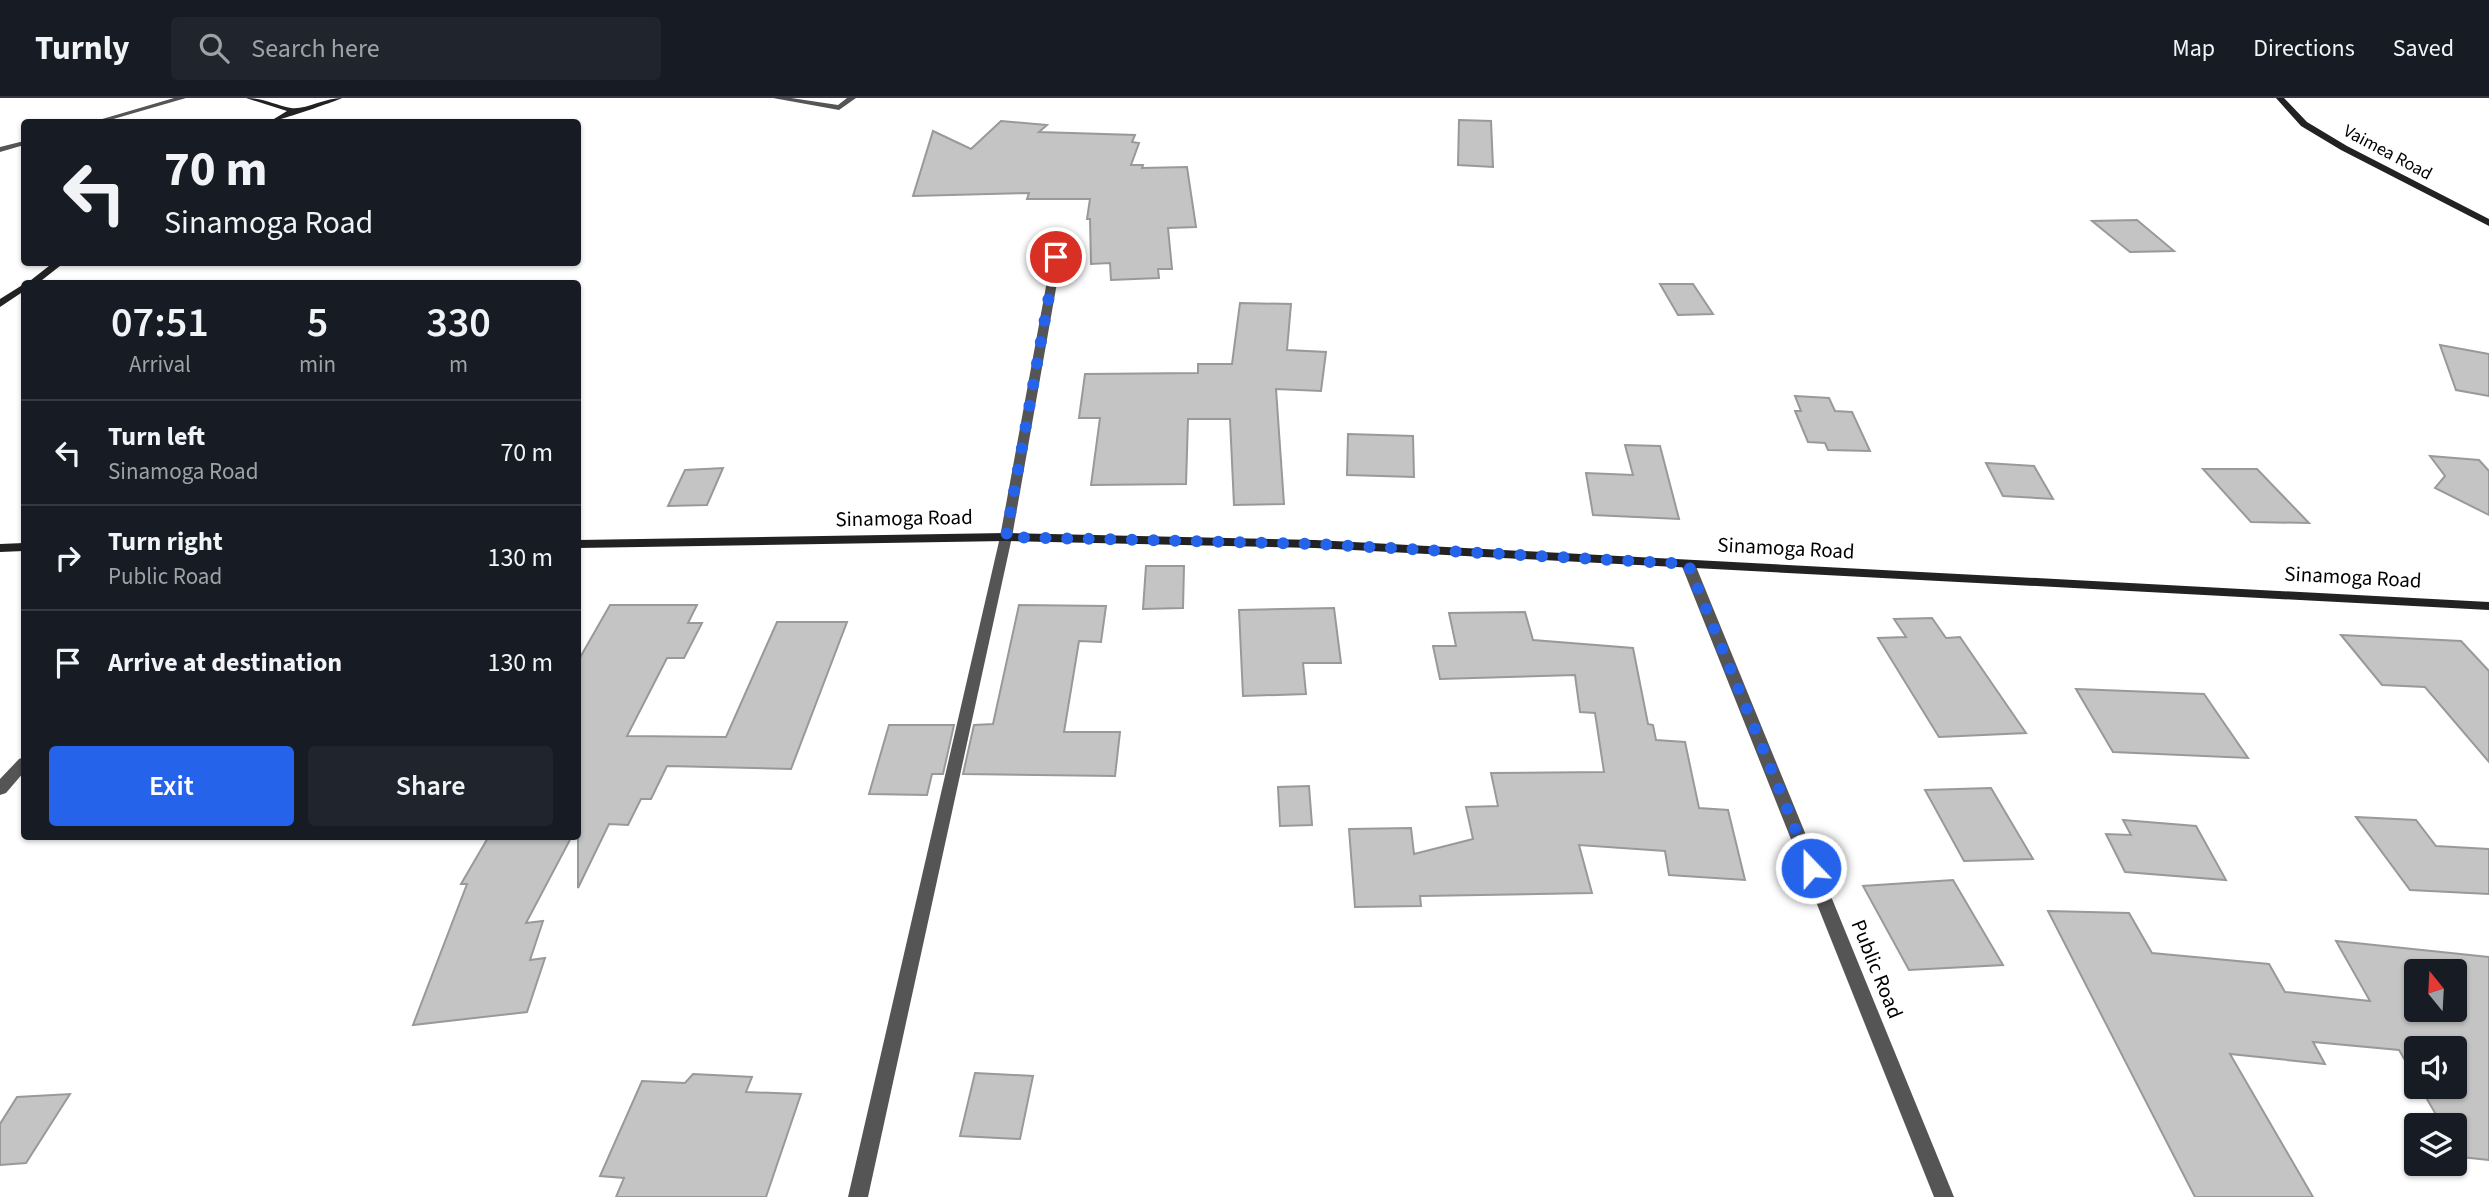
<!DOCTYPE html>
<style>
body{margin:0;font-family:"Source Sans 3",sans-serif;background:#20242c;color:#f1f3f6;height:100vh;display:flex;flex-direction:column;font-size:26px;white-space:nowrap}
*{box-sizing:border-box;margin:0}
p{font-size:23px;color:#9ea1a6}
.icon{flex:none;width:38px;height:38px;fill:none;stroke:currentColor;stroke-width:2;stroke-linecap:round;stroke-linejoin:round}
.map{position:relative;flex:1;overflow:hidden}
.sheet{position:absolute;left:21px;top:182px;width:560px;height:560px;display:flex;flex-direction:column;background:#171b24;border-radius:7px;box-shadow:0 2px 5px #0004}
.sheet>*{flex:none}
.hud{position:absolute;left:21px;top:21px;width:560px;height:147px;border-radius:7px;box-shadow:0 2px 5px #0004;background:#171b24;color:#f1f3f6;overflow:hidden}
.needle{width:46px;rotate:342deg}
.fabs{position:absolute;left:2404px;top:861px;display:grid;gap:14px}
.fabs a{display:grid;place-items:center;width:63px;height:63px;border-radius:7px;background:#171b24;box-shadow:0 2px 5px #0004;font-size:35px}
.pin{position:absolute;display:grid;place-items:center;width:60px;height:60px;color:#fff;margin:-30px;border:4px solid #fff;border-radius:50%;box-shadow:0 2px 7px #0007}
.me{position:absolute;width:77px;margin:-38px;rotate:338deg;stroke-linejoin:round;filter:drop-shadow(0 0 5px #0008)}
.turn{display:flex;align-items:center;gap:24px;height:147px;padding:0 28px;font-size:32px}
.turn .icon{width:91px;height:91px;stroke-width:2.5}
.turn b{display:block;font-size:49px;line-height:60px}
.eta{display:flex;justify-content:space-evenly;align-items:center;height:119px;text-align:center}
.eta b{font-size:42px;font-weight:600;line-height:49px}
.button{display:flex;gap:14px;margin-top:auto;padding:14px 28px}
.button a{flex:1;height:80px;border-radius:7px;background:#2563eb;color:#fff;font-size:28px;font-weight:600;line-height:80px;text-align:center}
.button a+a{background:#20242c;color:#f1f3f6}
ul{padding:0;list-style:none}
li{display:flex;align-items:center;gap:21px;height:105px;padding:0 28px;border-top:2px solid #363941}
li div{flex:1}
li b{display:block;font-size:26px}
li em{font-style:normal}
header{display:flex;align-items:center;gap:42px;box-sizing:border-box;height:98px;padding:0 35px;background:#171b24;border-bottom:2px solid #363941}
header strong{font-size:33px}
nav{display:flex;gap:38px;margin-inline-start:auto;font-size:24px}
.search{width:490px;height:63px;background:#20242c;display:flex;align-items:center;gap:18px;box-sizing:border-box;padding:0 24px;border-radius:7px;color:#9ea1a6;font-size:26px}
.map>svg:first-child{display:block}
.building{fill:#c4c4c4;stroke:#999;stroke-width:2;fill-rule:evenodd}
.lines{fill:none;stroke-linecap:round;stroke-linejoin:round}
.street{fill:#555;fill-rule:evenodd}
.secondary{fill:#222;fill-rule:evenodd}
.route{stroke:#2563eb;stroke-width:12;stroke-dasharray:0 21.6}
.labels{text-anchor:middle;stroke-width:6;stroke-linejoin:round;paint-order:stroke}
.far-street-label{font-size:18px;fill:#000;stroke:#fff}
.street-label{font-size:21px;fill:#000;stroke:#fff}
</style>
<header>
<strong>Turnly</strong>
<div class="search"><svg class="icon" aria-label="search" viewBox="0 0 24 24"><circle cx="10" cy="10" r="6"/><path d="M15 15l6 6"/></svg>Search here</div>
<nav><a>Map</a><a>Directions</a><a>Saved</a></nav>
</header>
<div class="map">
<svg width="2489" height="1099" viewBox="0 0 2489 1099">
<rect width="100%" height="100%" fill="#fff"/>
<!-- building -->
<path class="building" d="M 1459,22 L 1491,23 L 1493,69 L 1458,67 Z
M 1001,23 L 1047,27 L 1039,34 L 1135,37 L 1132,44 L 1139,45 L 1131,67 L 1143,67 L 1142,70 L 1187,69 L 1196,129 L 1168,130 L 1172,171 L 1158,171 L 1159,180 L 1111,182 L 1110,165 L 1091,166 L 1090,121 L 1087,121 L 1090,101 L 1027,101 L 1029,95 L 913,98 L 933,33 L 971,51 Z
M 2137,122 L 2174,153 L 2130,154 L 2092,123 Z
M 1660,186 L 1693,186 L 1713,216 L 1678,217 Z
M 1240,205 L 1291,206 L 1287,252 L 1326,254 L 1321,293 L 1276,291 L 1284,406 L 1234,407 L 1230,321 L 1188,321 L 1186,386 L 1091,387 L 1100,320 L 1079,320 L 1085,276 L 1198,275 L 1198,266 L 1232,266 Z
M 2440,247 L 2489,256 L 2489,298 L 2456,292 Z
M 1795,298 L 1829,300 L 1835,313 L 1852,314 L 1870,353 L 1828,352 L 1825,345 L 1808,344 L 1795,313 L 1801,313 Z
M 1348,336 L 1413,338 L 1414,379 L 1347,377 Z
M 1625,347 L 1660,348 L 1679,421 L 1593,417 L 1586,375 L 1633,377 Z
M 2430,358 L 2479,362 L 2489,373 L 2489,417 L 2435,390 L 2445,378 Z
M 1986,365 L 2034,368 L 2053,401 L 2003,398 Z
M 723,370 L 707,407 L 668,408 L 685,372 Z
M 2203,371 L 2257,371 L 2309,425 L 2251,424 Z
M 1146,468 L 1184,468 L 1183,510 L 1143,511 Z
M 610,507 L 697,507 L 688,525 L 702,525 L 684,560 L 667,560 L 627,638 L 726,639 L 777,524 L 847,524 L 791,671 L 667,668 L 651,701 L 641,701 L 628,727 L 609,726 L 578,790 L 578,563 Z
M 1019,507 L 1106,508 L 1101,544 L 1079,543 L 1064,634 L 1120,634 L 1115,678 L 963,676 L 974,627 L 993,626 Z
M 1334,510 L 1341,565 L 1303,565 L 1306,596 L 1243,598 L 1239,512 Z
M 1525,514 L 1533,542 L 1633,550 L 1648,626 L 1653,627 L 1656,642 L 1685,644 L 1699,710 L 1728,712 L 1745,782 L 1669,777 L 1665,753 L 1579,747 L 1592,795 L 1420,798 L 1421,808 L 1355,809 L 1349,731 L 1411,730 L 1414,756 L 1473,741 L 1466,709 L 1498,708 L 1491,675 L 1604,674 L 1595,615 L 1580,614 L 1575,577 L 1440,581 L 1433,548 L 1456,548 L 1449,515 Z
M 1932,520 L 1946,540 L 1960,539 L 2026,635 L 1939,639 L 1878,540 L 1906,539 L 1894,521 Z
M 2341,537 L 2461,543 L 2489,573 L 2489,664 L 2425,589 L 2382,587 Z
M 2076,591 L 2204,596 L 2248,660 L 2113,654 Z
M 889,627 L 954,627 L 943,676 L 932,676 L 927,697 L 869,696 Z
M 1309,688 L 1312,727 L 1280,728 L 1278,689 Z
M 1991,690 L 2033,761 L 1964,763 L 1925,692 Z
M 2356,719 L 2416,722 L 2436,748 L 2489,751 L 2489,796 L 2410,792 Z
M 2123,722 L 2196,728 L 2226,782 L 2125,774 L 2106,736 L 2131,737 Z
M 489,738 L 572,738 L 526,825 L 543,823 L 530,862 L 545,860 L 527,914 L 413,927 L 467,786 L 461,786 Z
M 1953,782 L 2003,867 L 1909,872 L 1863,788 Z
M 2048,813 L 2129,815 L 2152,855 L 2269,866 L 2285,894 L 2370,903 L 2336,843 L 2489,859 L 2489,1062 L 2461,1059 L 2455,1049 L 2455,1027 L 2442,1027 L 2420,989 L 2455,989 L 2455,950 L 2417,950 L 2417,983 L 2399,952 L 2313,944 L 2325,966 L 2230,956 L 2313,1099 L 2195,1099 ZM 2417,873 L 2455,873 L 2455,912 L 2417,912 Z
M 975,975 L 1033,978 L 1020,1041 L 960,1038 Z
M 693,976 L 752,979 L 746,994 L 801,996 L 766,1099 L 616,1099 L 624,1080 L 600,1078 L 642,983 L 685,985 Z
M 70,996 L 26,1065 L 0,1067 L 0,1026 L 17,999 Z"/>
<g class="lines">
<!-- street -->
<path class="street" d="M 174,0 L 186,0 L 103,24 L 92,24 Z
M 773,0 L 791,0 L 838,7 L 847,0 L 856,0 L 839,12 Z
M 24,43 L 24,47 L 0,54 L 0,49 Z
M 1061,131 L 1066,134 L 1012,439 L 868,1099 L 848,1099 L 1000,439 L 1056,134 Z
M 1688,462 L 1695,466 L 1954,1099 L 1934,1099 L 1681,466 Z
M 24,659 L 24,674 L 6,695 L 0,697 L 0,681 L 19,661 Z"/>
<!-- secondary -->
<path class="secondary" d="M 246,0 C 263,0 275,7 291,10 C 305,12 325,0 342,0 C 334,4 275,24 269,24 L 287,13 Z
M 2276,0 L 2284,0 L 2307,24 L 2347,48 L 2489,121 L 2489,128 L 2341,52 L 2301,28 Z
M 54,164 L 65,164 L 37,186 L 26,186 Z
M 24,186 L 24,193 L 0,209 L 0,201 Z
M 1006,435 L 1315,442 L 2489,504 L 2489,512 L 1315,450 L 1006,443 L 578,450 L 578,442 Z
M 24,445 L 24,453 L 0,454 L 0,446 Z"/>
</g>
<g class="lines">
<!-- route -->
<path class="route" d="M 1056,159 L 1006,439 L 1315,446 L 1688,466 L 1811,770"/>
</g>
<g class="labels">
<!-- far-street labels -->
<g class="far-street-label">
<text transform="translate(2388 54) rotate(28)" y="6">Vaimea Road</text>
</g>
<!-- street labels -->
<g class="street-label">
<text transform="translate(904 420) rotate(-1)" y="7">Sinamoga Road</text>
<text transform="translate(1786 450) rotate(3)" y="7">Sinamoga Road</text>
<text transform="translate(2353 479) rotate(3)" y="7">Sinamoga Road</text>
<text transform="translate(1877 871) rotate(68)" y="7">Public Road</text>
</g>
</g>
</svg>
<div class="fabs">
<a><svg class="needle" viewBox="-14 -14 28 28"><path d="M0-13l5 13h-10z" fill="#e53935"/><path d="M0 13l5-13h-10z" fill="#9ea1a6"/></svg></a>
<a><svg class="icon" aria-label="sound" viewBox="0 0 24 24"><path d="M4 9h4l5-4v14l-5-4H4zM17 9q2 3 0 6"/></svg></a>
<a><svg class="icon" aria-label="layers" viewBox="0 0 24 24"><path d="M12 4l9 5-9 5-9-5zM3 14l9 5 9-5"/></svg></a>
</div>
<div class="pin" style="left:1056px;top:159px;background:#d93025"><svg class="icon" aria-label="arrive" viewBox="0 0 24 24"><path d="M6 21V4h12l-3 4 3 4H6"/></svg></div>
<svg class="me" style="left:1811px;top:770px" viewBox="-20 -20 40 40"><circle r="17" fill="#2563eb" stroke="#fff" stroke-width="3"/><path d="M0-11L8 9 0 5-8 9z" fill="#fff"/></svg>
<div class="hud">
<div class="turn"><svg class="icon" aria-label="left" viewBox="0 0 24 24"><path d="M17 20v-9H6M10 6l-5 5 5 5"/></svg><div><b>70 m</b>Sinamoga Road</div></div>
</div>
<section class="sheet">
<div class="eta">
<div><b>07:51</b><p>Arrival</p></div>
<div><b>5</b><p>min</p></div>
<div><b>330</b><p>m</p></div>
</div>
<ul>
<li><svg class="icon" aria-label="left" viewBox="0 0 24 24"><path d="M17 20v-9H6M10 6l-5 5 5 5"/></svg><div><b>Turn left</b><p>Sinamoga Road</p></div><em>70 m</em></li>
<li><svg class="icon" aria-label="right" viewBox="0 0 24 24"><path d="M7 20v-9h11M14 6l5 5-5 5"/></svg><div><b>Turn right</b><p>Public Road</p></div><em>130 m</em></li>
<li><svg class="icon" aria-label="arrive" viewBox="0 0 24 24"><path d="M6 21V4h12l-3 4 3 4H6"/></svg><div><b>Arrive at destination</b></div><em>130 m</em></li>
</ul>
<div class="button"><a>Exit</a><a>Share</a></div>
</section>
</div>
